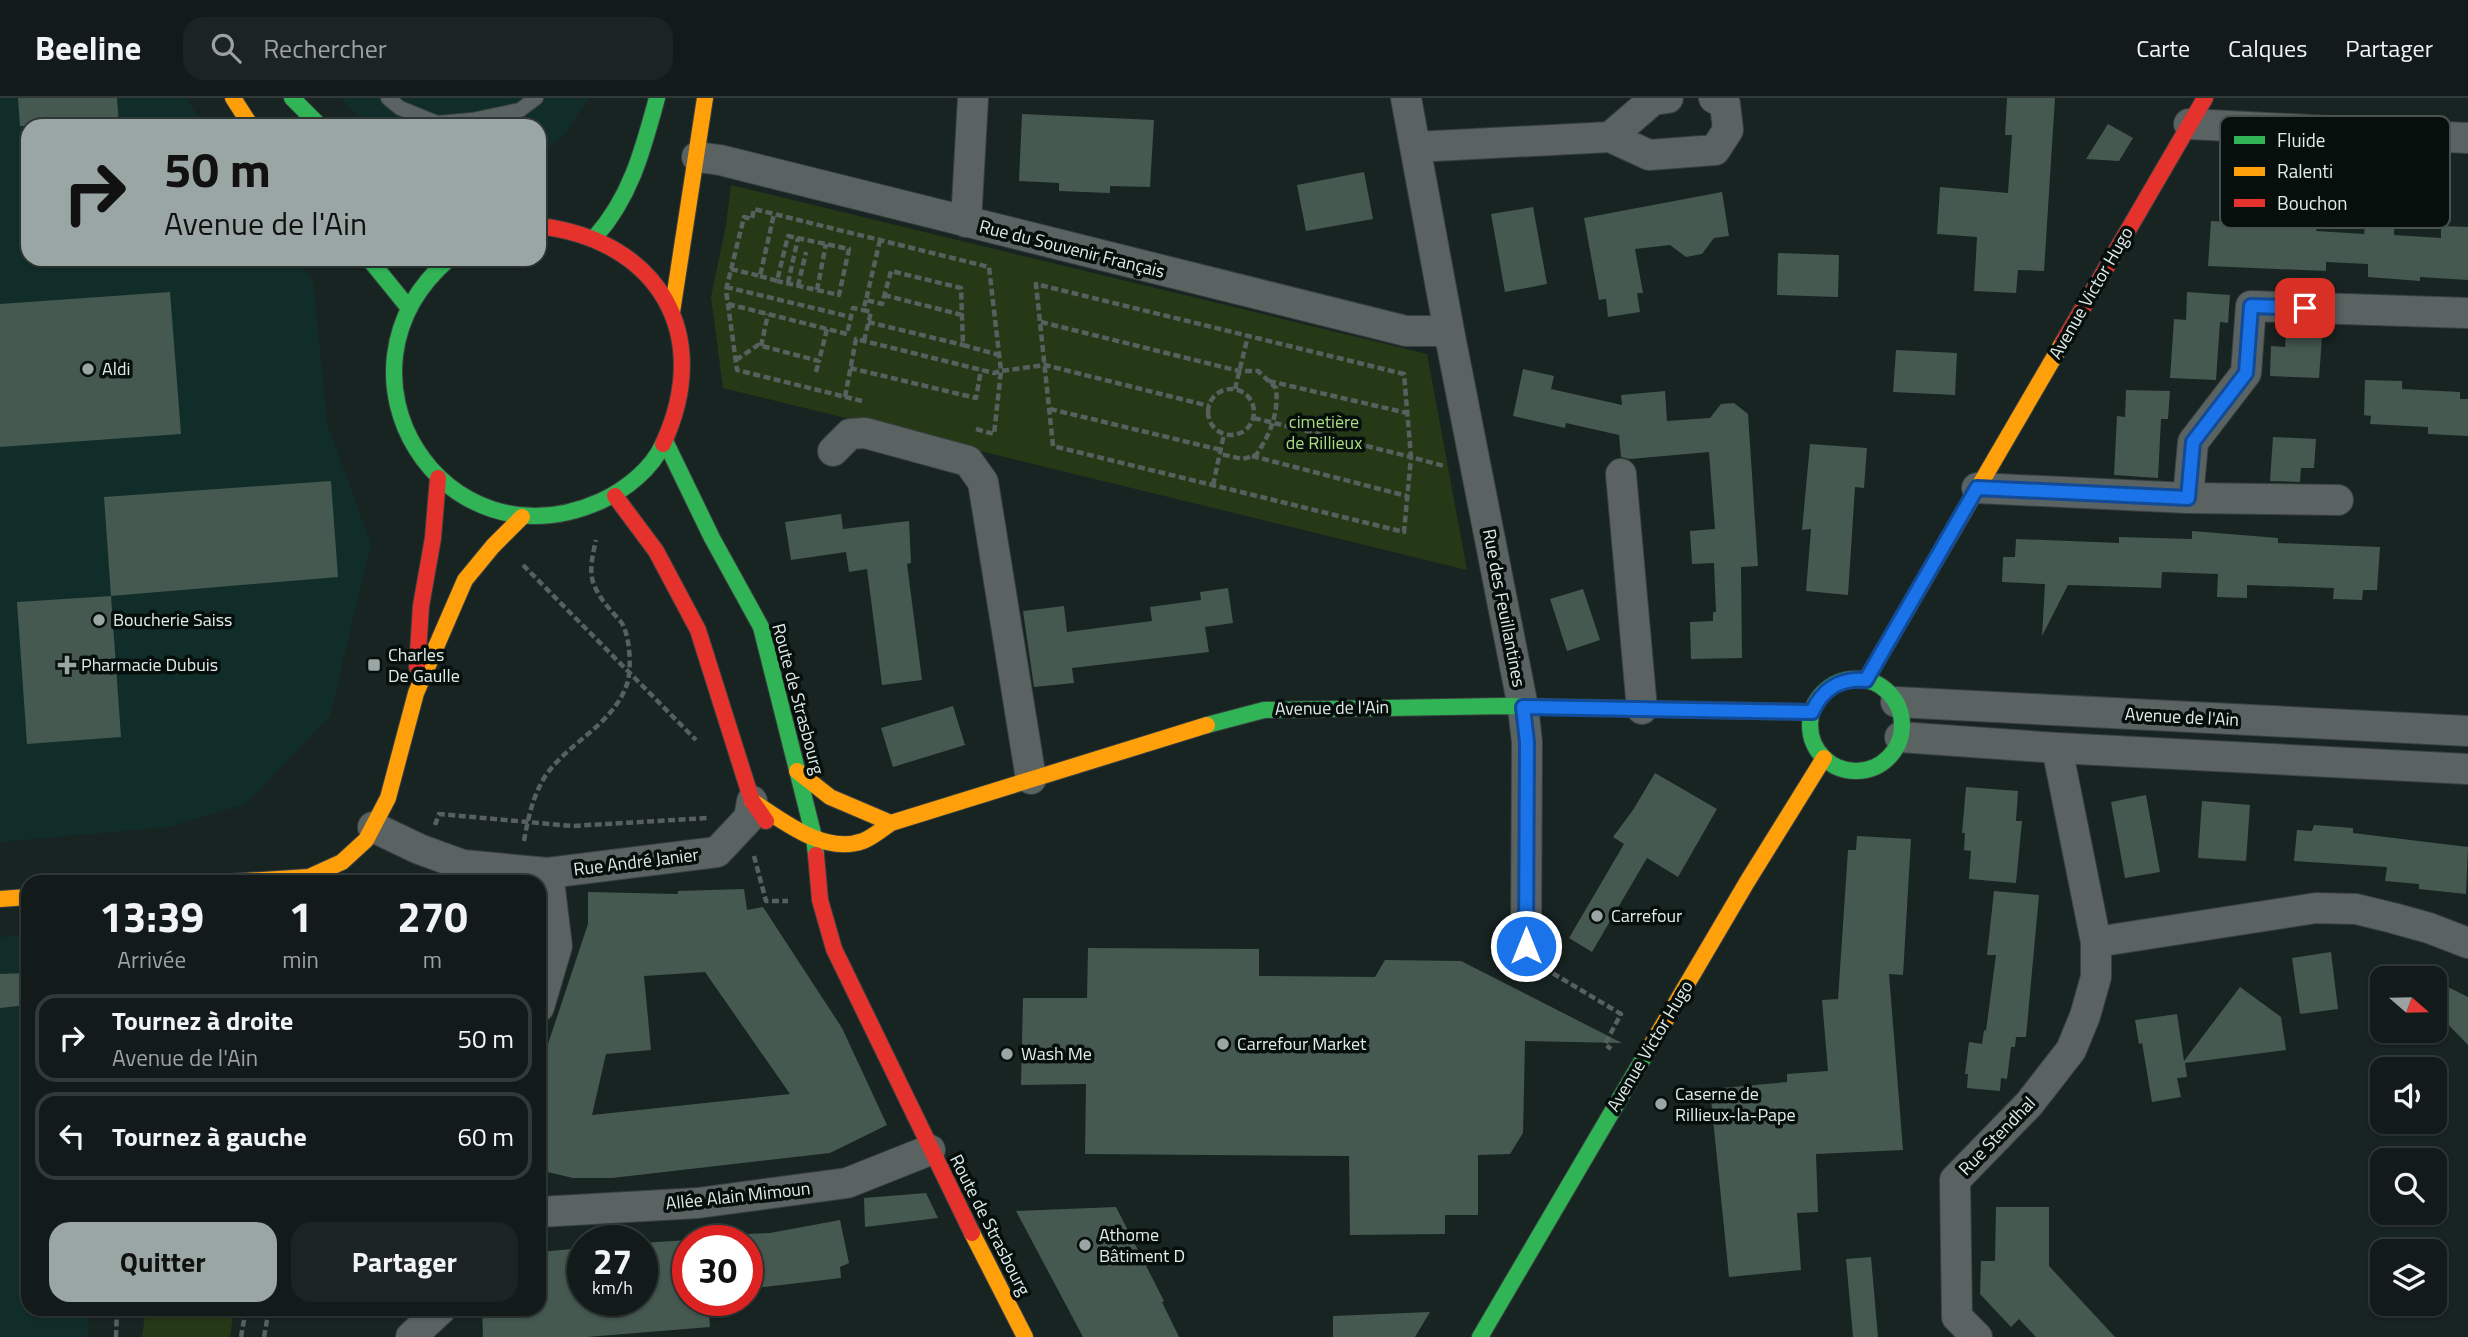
<!DOCTYPE html>
<html lang="fr">
<meta charset="utf-8">
<style>
body{margin:0;font-family:"Titillium Web",sans-serif;background:#1b2423;color:#f1f3f6;height:100vh;display:flex;flex-direction:column;font-size:26px;white-space:nowrap}
*{box-sizing:border-box;margin:0}
p{font-size:23px;color:#9ca1a2}
.icon{flex:none;width:38px;height:38px;fill:none;stroke:currentColor;stroke-width:2;stroke-linecap:round;stroke-linejoin:round}
.map{position:relative;flex:1;overflow:hidden}
.sheet{position:absolute;left:21px;top:777px;width:525px;height:441px;display:flex;flex-direction:column;background:#121b1a;border-radius:21px;box-shadow:0 2px 5px #0004,0 0 0 2px #313939}
.sheet>*{flex:none}
.top-card{position:absolute;left:21px;top:21px;width:525px;height:147px;border-radius:21px;box-shadow:0 2px 5px #0004,0 0 0 2px #313939;background:#9aa6a4;color:#111;overflow:hidden}
.needle{width:46px;rotate:110deg}
.fabs{position:absolute;left:2370px;top:868px;display:grid;gap:14px}
.fabs a{display:grid;place-items:center;width:77px;height:77px;border-radius:14px;background:#121b1a;box-shadow:0 2px 5px #0004,0 0 0 2px #313939;font-size:35px}
.speed{position:absolute;left:567px;top:1127px;display:flex;gap:14px;font-size:35px;font-weight:700;text-align:center}
.speed>*{display:grid;place-content:center;width:91px;height:91px;border-radius:50%;background:#121b1a;box-shadow:0 2px 5px #0004,0 0 0 2px #313939;line-height:1}
.speed small{font-size:18px;font-weight:400}
.speed .limit{border:10px solid #d22;background:#fff;color:#111}
.pin{position:absolute;display:grid;place-items:center;width:60px;height:60px;color:#fff;margin:-30px;border-radius:14px;box-shadow:0 4px 10px #0006}
.me{position:absolute;width:77px;margin:-38px;rotate:0deg;stroke-linejoin:round;filter:drop-shadow(0 0 5px #0008)}
.turn{display:flex;align-items:center;gap:24px;height:147px;padding:0 28px;font-size:32px}
.turn .icon{width:91px;height:91px;stroke-width:2.5}
.turn b{display:block;font-size:49px;line-height:60px}
.eta{display:flex;justify-content:space-evenly;align-items:center;height:119px;text-align:center}
.eta b{font-size:42px;font-weight:700;line-height:49px}
.button{display:flex;gap:14px;margin-top:auto;padding:14px 28px}
.button a{flex:1;height:80px;border-radius:21px;background:#9aa6a4;color:#111;font-size:28px;font-weight:700;line-height:80px;text-align:center}
.button a+a{background:#1b2423;color:#f1f3f6}
ul{padding:0;list-style:none}
li{display:flex;align-items:center;gap:21px;height:88px;margin:0 14px 10px;padding:0 14px;border:4px solid #313939;border-radius:21px}
li div{flex:1}
li b{display:block;font-size:26px}
li em{font-style:normal}
header{display:flex;align-items:center;gap:42px;box-sizing:border-box;height:98px;padding:0 35px;background:#121b1a;border-bottom:2px solid #313939}
header strong{font-size:33px}
nav{display:flex;gap:38px;margin-inline-start:auto;font-size:24px}
.search{width:490px;height:63px;background:#1b2423;display:flex;align-items:center;gap:18px;box-sizing:border-box;padding:0 24px;border-radius:21px;color:#9ca1a2;font-size:26px}
.map>svg:first-child{display:block}
.built{fill:#112d2a}
.green{fill:#263917}
.building{fill:#455950;fill-rule:evenodd}
.lines{fill:none;stroke-linecap:round;stroke-linejoin:round}
.lane-casing{stroke:#384140;stroke-width:16}
.street-casing{stroke:#384140;stroke-width:32}
.fast-casing{stroke:#384140;stroke-width:18}
.slow-casing{stroke:#384140;stroke-width:18}
.jam-casing{stroke:#384140;stroke-width:18}
.path{stroke:#57605e;stroke-width:4.5;stroke-dasharray:7 3.5;stroke-linecap:butt}
.lane{stroke:#5a6361;stroke-width:14}
.street{stroke:#5a6361;stroke-width:30}
.fast{stroke:#30b455;stroke-width:16}
.slow{stroke:#ff9f0a;stroke-width:16}
.jam{stroke:#e5322d;stroke-width:16}
.route-casing{stroke:#114b97;stroke-width:18}
.route{stroke:#1a73e8;stroke-width:12}
.poi-dot{fill:#9aa6a4;stroke:#070f0d;stroke-width:2.5}
.labels{text-anchor:middle;stroke-width:7;stroke-linejoin:round;paint-order:stroke}
.street-label{font-size:18px;fill:#e0ecea;stroke:#070f0d}
.poi-label{font-size:18px;fill:#e0ecea;stroke:#070f0d;text-anchor:start}
.park-label{font-size:18px;fill:#aadc81;stroke:#070f0d}
.key{fill:#070f0d;stroke:#48514f;stroke-width:2}
.key-label{font-size:19px;fill:#e0ecea}
</style>
<header>
<strong>Beeline</strong>
<div class="search"><svg class="icon" aria-label="search" viewBox="0 0 24 24"><circle cx="10" cy="10" r="6"/><path d="M15 15l6 6"/></svg>Rechercher</div>
<nav><a>Carte</a><a>Calques</a><a>Partager</a></nav>
</header>
<div class="map">
<svg width="2468" height="1239" viewBox="0 0 2468 1239">
<rect width="100%" height="100%" fill="#182422"/>
<!-- built -->
<path class="built" d="M 0,0 L 186,0 L 205,28 L 28,28 L 28,161 L 298,161 L 313,183 L 327,325 L 371,446 L 330,618 L 246,706 L 167,729 L 0,744 Z
M 341,0 L 589,0 L 564,37 L 539,57 L 539,28 L 369,28 Z
M 28,837 L 28,1211 L 88,1211 L 88,1239 L 0,1239 L 0,839 Z"/>
<!-- green -->
<path class="green" d="M 731,87 L 1427,256 L 1467,472 L 723,290 L 711,199 L 726,127 Z
M 146,1211 L 234,1211 L 230,1239 L 142,1239 Z"/>
<!-- building -->
<path class="building" d="M 18,0 L 117,0 L 119,28 L 20,28 Z
M 2007,0 L 2055,0 L 2044,173 L 2018,172 L 2016,195 L 1974,193 L 1977,139 L 1937,136 L 1940,89 L 2008,95 L 2012,37 L 2005,37 Z
M 1022,16 L 1154,22 L 1150,89 L 1110,88 L 1110,95 L 1059,93 L 1059,85 L 1019,83 Z
M 2108,26 L 2133,40 L 2119,63 L 2086,61 Z
M 1364,74 L 1373,121 L 1306,133 L 1297,87 Z
M 1722,94 L 1729,138 L 1714,140 L 1702,156 L 1686,159 L 1670,147 L 1635,151 L 1643,195 L 1637,195 L 1640,214 L 1608,219 L 1606,201 L 1599,202 L 1584,120 Z
M 1533,109 L 1547,186 L 1505,194 L 1491,116 Z
M 2211,123 L 2317,129 L 2316,133 L 2364,136 L 2365,128 L 2394,130 L 2394,137 L 2441,140 L 2441,128 L 2468,129 L 2468,182 L 2420,179 L 2420,183 L 2368,179 L 2368,166 L 2326,164 L 2326,173 L 2208,168 Z
M 1778,155 L 1839,157 L 1838,199 L 1777,197 Z
M 170,194 L 181,336 L 0,349 L 0,206 Z
M 2187,194 L 2230,197 L 2228,225 L 2220,224 L 2216,282 L 2170,280 L 2174,221 L 2186,222 Z
M 2286,237 L 2322,239 L 2319,280 L 2270,278 L 2271,248 L 2285,249 Z
M 1896,252 L 1957,255 L 1955,297 L 1893,294 Z
M 1523,271 L 1554,278 L 1551,291 L 1622,307 L 1621,297 L 1665,293 L 1667,323 L 1710,320 L 1721,306 L 1734,305 L 1748,316 L 1758,468 L 1741,469 L 1742,560 L 1691,561 L 1690,524 L 1713,523 L 1713,514 L 1716,514 L 1714,465 L 1692,466 L 1690,433 L 1715,431 L 1709,354 L 1630,361 L 1621,359 L 1619,337 L 1566,325 L 1565,330 L 1513,318 Z
M 2365,282 L 2402,283 L 2402,291 L 2460,294 L 2460,301 L 2468,301 L 2468,338 L 2428,336 L 2428,329 L 2370,326 L 2371,318 L 2364,317 Z
M 2126,292 L 2170,293 L 2168,321 L 2161,321 L 2158,380 L 2114,377 L 2117,318 L 2125,319 Z
M 2273,339 L 2316,341 L 2314,370 L 2301,370 L 2300,384 L 2270,383 Z
M 1810,346 L 1867,350 L 1864,390 L 1855,389 L 1848,497 L 1806,493 L 1811,431 L 1802,432 Z
M 331,383 L 338,479 L 111,498 L 104,399 Z
M 841,416 L 843,431 L 909,423 L 911,465 L 907,466 L 922,582 L 882,587 L 867,471 L 849,474 L 846,454 L 791,462 L 785,424 Z
M 2192,433 L 2278,440 L 2278,445 L 2380,449 L 2377,492 L 2363,492 L 2362,502 L 2333,501 L 2334,490 L 2247,487 L 2247,500 L 2217,499 L 2218,476 L 2162,474 L 2161,490 L 2068,487 L 2042,538 L 2045,486 L 2002,484 L 2003,459 L 2015,459 L 2016,441 L 2119,445 L 2119,439 L 2192,441 Z
M 1228,490 L 1233,525 L 1205,529 L 1209,554 L 1072,570 L 1074,585 L 1034,589 L 1023,513 L 1064,508 L 1067,534 L 1152,523 L 1150,509 L 1201,502 L 1200,494 Z
M 1583,491 L 1600,542 L 1567,553 L 1550,501 Z
M 111,498 L 121,639 L 27,646 L 17,504 Z
M 953,608 L 965,647 L 893,669 L 881,630 Z
M 1655,675 L 1717,711 L 1678,779 L 1647,760 L 1592,854 L 1569,840 L 1624,746 L 1613,739 L 1633,712 Z
M 1966,689 L 2018,693 L 2016,723 L 2022,723 L 2016,785 L 1969,781 L 1971,753 L 1964,752 L 1965,735 L 1962,735 Z
M 2146,697 L 2160,774 L 2125,780 L 2111,704 Z
M 2202,703 L 2250,707 L 2246,763 L 2198,760 Z
M 2314,727 L 2353,730 L 2353,735 L 2468,749 L 2466,796 L 2419,791 L 2419,786 L 2385,783 L 2387,769 L 2294,763 L 2297,732 L 2312,733 Z
M 1857,738 L 1911,741 L 1903,877 L 1889,876 L 1903,1052 L 1816,1056 L 1818,1114 L 1797,1115 L 1801,1172 L 1729,1179 L 1710,991 L 1787,984 L 1787,976 L 1828,973 L 1822,902 L 1838,901 L 1848,752 L 1856,752 Z
M 744,791 L 747,812 L 763,809 L 842,930 L 887,1027 L 830,1055 L 612,1080 L 573,1080 L 539,1072 L 539,973 L 588,826 L 588,794 L 678,796 L 678,793 ZM 705,874 L 790,996 L 592,1017 L 606,956 L 651,952 L 644,878 Z
M 1994,793 L 2039,797 L 2026,939 L 2016,939 L 2015,949 L 2011,949 L 2007,981 L 2001,980 L 2000,993 L 1967,990 L 1968,976 L 1965,976 L 1969,944 L 1982,946 L 1984,932 L 1986,933 L 1996,857 L 1987,857 Z
M 1088,850 L 1259,851 L 1259,878 L 1375,879 L 1385,862 L 1461,863 L 1622,945 L 1525,943 L 1523,1035 L 1510,1056 L 1478,1057 L 1478,1117 L 1445,1117 L 1445,1136 L 1350,1137 L 1349,1058 L 1085,1056 L 1086,986 L 1021,987 L 1023,900 L 1087,900 Z
M 2331,854 L 2338,911 L 2300,916 L 2292,860 Z
M 28,875 L 28,907 L 0,910 L 0,876 Z
M 2434,882 L 2468,899 L 2468,947 L 2434,912 Z
M 2240,889 L 2281,919 L 2286,952 L 2185,965 L 2187,979 L 2177,980 L 2181,999 L 2152,1004 L 2142,945 L 2139,946 L 2135,922 L 2177,916 L 2184,963 Z
M 926,1095 L 938,1120 L 865,1129 L 864,1100 Z
M 1116,1109 L 1164,1203 L 1162,1204 L 1179,1239 L 1083,1239 L 1016,1113 Z
M 1996,1109 L 2049,1109 L 2049,1168 L 2115,1239 L 2036,1239 L 2019,1221 L 2011,1229 L 1980,1196 L 1981,1163 L 1995,1163 Z
M 840,1122 L 849,1165 L 840,1169 L 841,1180 L 747,1191 L 747,1136 L 770,1135 Z
M 688,1142 L 688,1202 L 708,1202 L 710,1229 L 587,1239 L 483,1239 L 482,1211 L 539,1211 L 539,1154 L 583,1150 L 583,1202 L 642,1202 L 642,1145 Z
M 1871,1159 L 1878,1239 L 1853,1239 L 1846,1161 Z
M 1430,1214 L 1415,1239 L 1333,1239 L 1333,1218 Z"/>
<g class="lines">
<defs>
<path id="lane" d="M 388,0 L 400,10 L 437,25 L 472,22 L 520,12 L 536,0"/>
<path id="street" d="M 1406,0 L 1449,233 L 1523,609 L 1527,644 L 1526,848
M 2189,26 L 2468,40
M 1610,39 L 1653,2 L 1668,0
M 1415,49 L 1610,39 L 1649,57 L 1715,52 L 1728,32 L 1725,6 L 1714,0
M 697,59 L 720,62 L 1406,233 L 1449,233
M 966,124 L 973,0
M 833,353 L 850,336 L 865,335 L 968,363 L 983,384 L 1031,681
M 1621,376 L 1642,611
M 1977,390 L 2188,400 L 2338,402
M 2188,400 L 2193,344 L 2246,275 L 2251,208 L 2468,215
M 1896,604 L 2468,633
M 1900,639 L 2057,650 L 2468,671
M 373,729 L 419,751 L 463,767 L 548,775 L 717,754 L 749,720 L 752,703
M 2096,844 L 2316,810 L 2356,811 L 2393,820 L 2429,830 L 2468,845
M 539,909 L 557,848 L 548,775
M 539,1114 L 698,1105 L 847,1085 L 930,1052
M 411,1239 L 441,1211
M 1977,1239 L 1957,1219 L 1955,1082 L 2029,1006 L 2071,952 L 2085,918 L 2096,879 L 2096,844 L 2057,650"/>
<path id="fast" d="M 292,0 L 320,28
M 595,139 C 631,99 643,51 657,0
M 369,161 L 408,209
M 449,161 C 318,274 442,474 601,403 C 625,392 652,371 663,346
M 666,345 L 712,440 L 761,529 L 814,739 L 816,757
M1810 627a46 46 0 1 1 92 0a46 46 0 1 1-92 0Z
M 1207,627 L 1264,612 L 1504,608 L 1812,614
M 1480,1239 L 1650,949"/>
<path id="slow" d="M 233,0 L 251,28
M 672,214 L 705,0
M 1866,582 L 2063,244
M 797,673 L 830,699 L 891,725
M 752,703 C 783,723 824,757 863,743 C 873,739 882,731 891,725 L 1207,627
M 229,784 L 309,779 L 342,764 L 366,742 L 388,700 L 416,595 L 465,482 L 493,448 L 522,419
M 0,801 L 28,799
M 1650,949 L 1747,784 L 1824,660
M 972,1135 L 1025,1239"/>
<path id="jam" d="M 539,128 C 658,142 714,236 663,346
M 2063,244 L 2205,0
M 615,398 L 656,453 L 698,532 L 752,703 L 766,723
M 417,569 L 421,508 L 433,440 L 438,380
M 816,757 L 820,802 L 834,851 L 972,1135"/>
</defs>
<!-- lane casing -->
<use href="#lane" class="lane-casing"/>
<!-- street casing -->
<use href="#street" class="street-casing"/>
<!-- fast casing -->
<use href="#fast" class="fast-casing"/>
<!-- slow casing -->
<use href="#slow" class="slow-casing"/>
<!-- jam casing -->
<use href="#jam" class="jam-casing"/>
<!-- path -->
<path class="path" d="M 880,142 L 866,202 L 882,206 L 891,173 L 961,190 L 963,247 L 999,257
M 731,171 L 760,178 L 774,116
M 760,178 L 777,183 L 788,138 L 849,151 L 839,197 L 777,183
M 788,185 L 798,140
M 798,188 L 806,154
M 726,189 L 851,219
M 817,192 L 826,146
M 884,197 L 962,217
M 728,206 L 847,236 L 853,210 L 863,212
M 868,224 L 963,247
M 1041,224 L 1239,273 L 1258,273 L 1276,290 C 1279,315 1270,337 1256,357 L 1243,361 L 1220,356
M 864,243 L 871,214 L 863,212 L 866,202
M 761,248 L 768,216
M 736,262 L 758,247 L 819,263 L 827,231
M 850,270 L 976,300 L 981,272
M 816,274 L 819,263
M 1269,283 L 1407,315
M1208 314a23 23 0 1 1 46 0a23 23 0 1 1-46 0Z
M 1235,291 L 1248,238
M 845,299 L 856,241 L 994,275 L 1001,273 L 994,336 L 976,331
M 862,303 L 737,272 L 726,192 L 744,119 L 752,121 L 754,111 L 989,169 L 1001,273 L 1045,267 L 1209,308
M 1050,311 L 1221,352
M 1254,320 L 1411,359 L 1404,434 L 1053,348 L 1036,186 L 1404,276 L 1411,359 L 1444,368
M 1252,358 L 1407,398
M 1213,387 L 1224,336
M 523,467 L 696,642
M 435,727 L 439,716 L 572,728 L 708,720
M 524,743 C 528,720 533,697 546,677 C 570,643 613,627 627,586 C 632,571 630,536 621,524 C 610,511 599,501 593,484 C 589,472 593,455 596,442
M 754,758 L 766,803 L 788,803
M 397,784 L 402,775
M 1544,870 L 1621,916 L 1605,946 L 1611,951
M 116,1239 L 117,1211
M 241,1239 L 246,1211
M 264,1239 L 269,1211"/>
<!-- lane -->
<use href="#lane" class="lane"/>
<!-- street -->
<use href="#street" class="street"/>
<!-- fast -->
<use href="#fast" class="fast"/>
<!-- slow -->
<use href="#slow" class="slow"/>
<!-- jam -->
<use href="#jam" class="jam"/>
</g>
<g class="lines">
<defs>
<path id="route" d="M 1526,848 L 1527,644 L 1523,609 L 1812,614 C 1823,590 1840,580 1866,582 L 1977,390 L 2188,400 L 2193,344 L 2246,275 L 2251,208 L 2305,210"/>
</defs>
<!-- route casing -->
<use href="#route" class="route-casing"/>
<!-- route -->
<use href="#route" class="route"/>
</g>
<!-- markers -->
<g class="poi-dot">
<circle cx="88" cy="271" r="7"/>
<circle cx="99" cy="522" r="7"/>
<path d="M63.5 556.5h7v7h7v7h-7v7h-7v-7h-7v-7h7z"/>
<rect x="367" y="560" width="14" height="14" rx="3.5"/>
<circle cx="1597" cy="818" r="7"/>
<circle cx="1223" cy="946" r="7"/>
<circle cx="1007" cy="956" r="7"/>
<circle cx="1661" cy="1006" r="7"/>
<circle cx="1085" cy="1147" r="7"/>
</g>
<g class="labels">
<!-- street labels -->
<g class="street-label">
<text transform="translate(1072 151) rotate(14)" y="6">Rue du Souvenir Français</text>
<text transform="translate(2091 195) rotate(-60)" y="6">Avenue Victor Hugo</text>
<text transform="translate(1504 510) rotate(79)" y="6">Rue des Feuillantines</text>
<text transform="translate(798 601) rotate(75)" y="6">Route de Strasbourg</text>
<text transform="translate(1332 610) rotate(-1)" y="6">Avenue de l'Ain</text>
<text transform="translate(2182 619) rotate(3)" y="6">Avenue de l'Ain</text>
<text transform="translate(636 764) rotate(-7)" y="6">Rue André Janier</text>
<text transform="translate(1650 948) rotate(-59)" y="6">Avenue Victor Hugo</text>
<text transform="translate(1997 1038) rotate(-46)" y="6">Rue Stendhal</text>
<text transform="translate(738 1098) rotate(-6)" y="6">Allée Alain Mimoun</text>
<text transform="translate(990 1127) rotate(63)" y="6">Route de Strasbourg</text>
</g>
<!-- poi labels -->
<g class="poi-label">
<text x="102" y="277">Aldi</text>
<text x="113" y="528">Boucherie Saiss</text>
<text x="388" y="563">Charles<tspan x="388" dy="21">De Gaulle</tspan></text>
<text x="81" y="573">Pharmacie Dubuis</text>
<text x="1611" y="824">Carrefour</text>
<text x="1237" y="952">Carrefour Market</text>
<text x="1021" y="962">Wash Me</text>
<text x="1675" y="1002">Caserne de<tspan x="1675" dy="21">Rillieux-la-Pape</tspan></text>
<text x="1099" y="1143">Athome<tspan x="1099" dy="21">Bâtiment D</tspan></text>
</g>
<!-- park labels -->
<g class="park-label">
<text x="1324" y="330">cimetière<tspan x="1324" dy="21">de Rillieux</tspan></text>
</g>
</g>
<!-- legend -->
<rect x="2220" y="18" width="230" height="112" rx="10" class="key"/>
<rect x="2234" y="38" width="31" height="8" fill="#30b455"/>
<rect x="2234" y="69" width="31" height="9" fill="#ff9f0a"/>
<rect x="2234" y="101" width="31" height="8" fill="#e5322d"/>
<g class="key-label">
<text x="2277" y="49">Fluide</text>
<text x="2277" y="80">Ralenti</text>
<text x="2277" y="112">Bouchon</text>
</g>
</svg>
<div class="fabs">
<a><svg class="needle" viewBox="-14 -14 28 28"><path d="M0-13l5 13h-10z" fill="#e53935"/><path d="M0 13l5-13h-10z" fill="#9ca1a2"/></svg></a>
<a><svg class="icon" aria-label="sound" viewBox="0 0 24 24"><path d="M4 9h4l5-4v14l-5-4H4zM17 9q2 3 0 6"/></svg></a>
<a><svg class="icon" aria-label="search" viewBox="0 0 24 24"><circle cx="10" cy="10" r="6"/><path d="M15 15l6 6"/></svg></a>
<a><svg class="icon" aria-label="layers" viewBox="0 0 24 24"><path d="M12 4l9 5-9 5-9-5zM3 14l9 5 9-5"/></svg></a>
</div>
<div class="speed"><div>27<small>km/h</small></div><div class="limit">30</div></div>
<div class="pin" style="left:2305px;top:210px;background:#d93025"><svg class="icon" aria-label="arrive" viewBox="0 0 24 24"><path d="M6 21V4h12l-3 4 3 4H6"/></svg></div>
<svg class="me" style="left:1526px;top:848px" viewBox="-20 -20 40 40"><circle r="17" fill="#1a73e8" stroke="#fff" stroke-width="3"/><path d="M0-11L8 9 0 5-8 9z" fill="#fff"/></svg>
<div class="top-card">
<div class="turn"><svg class="icon" aria-label="right" viewBox="0 0 24 24"><path d="M7 20v-9h11M14 6l5 5-5 5"/></svg><div><b>50 m</b>Avenue de l'Ain</div></div>
</div>
<section class="sheet">
<div class="eta">
<div><b>13:39</b><p>Arrivée</p></div>
<div><b>1</b><p>min</p></div>
<div><b>270</b><p>m</p></div>
</div>
<ul>
<li><svg class="icon" aria-label="right" viewBox="0 0 24 24"><path d="M7 20v-9h11M14 6l5 5-5 5"/></svg><div><b>Tournez à droite</b><p>Avenue de l'Ain</p></div><em>50 m</em></li>
<li><svg class="icon" aria-label="left" viewBox="0 0 24 24"><path d="M17 20v-9H6M10 6l-5 5 5 5"/></svg><div><b>Tournez à gauche</b></div><em>60 m</em></li>
</ul>
<div class="button"><a>Quitter</a><a>Partager</a></div>
</section>
</div>
